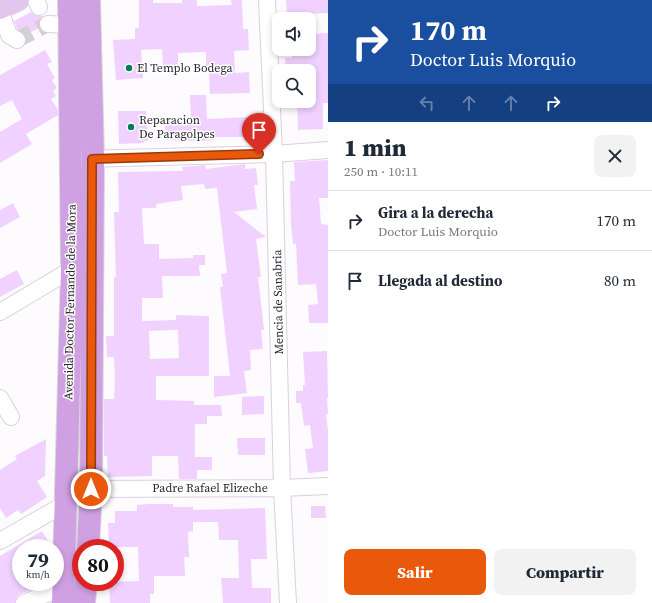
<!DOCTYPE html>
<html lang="es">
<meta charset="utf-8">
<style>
body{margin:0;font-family:"Source Serif 4",serif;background:#f2f2f3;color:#1f2937;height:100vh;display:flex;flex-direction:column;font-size:15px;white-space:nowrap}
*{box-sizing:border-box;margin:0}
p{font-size:13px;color:#747a83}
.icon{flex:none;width:22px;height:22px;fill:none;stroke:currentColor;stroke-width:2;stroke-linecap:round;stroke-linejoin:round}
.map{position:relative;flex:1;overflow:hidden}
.sheet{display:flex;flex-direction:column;background:#fff;width:324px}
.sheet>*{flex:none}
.hud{background:#1a4fa0;color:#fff;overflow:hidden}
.controls{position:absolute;left:272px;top:12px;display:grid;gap:8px}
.controls a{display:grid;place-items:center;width:44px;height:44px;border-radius:8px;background:#fff;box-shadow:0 2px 6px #0003;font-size:20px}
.speed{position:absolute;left:12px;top:539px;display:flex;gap:8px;font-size:20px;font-weight:700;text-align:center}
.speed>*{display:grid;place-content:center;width:52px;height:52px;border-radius:50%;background:#fff;box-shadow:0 2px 6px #0003;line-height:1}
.speed small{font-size:10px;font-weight:400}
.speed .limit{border:6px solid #d22;background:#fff;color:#111}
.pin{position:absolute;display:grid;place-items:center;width:34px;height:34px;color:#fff;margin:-41px -17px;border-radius:50% 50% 50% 0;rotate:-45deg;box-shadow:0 0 4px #0007}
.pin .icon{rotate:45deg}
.me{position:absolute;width:44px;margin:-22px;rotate:0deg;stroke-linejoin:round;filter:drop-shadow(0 0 3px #0008)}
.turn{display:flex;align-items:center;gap:14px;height:84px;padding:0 16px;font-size:18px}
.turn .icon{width:52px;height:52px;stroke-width:2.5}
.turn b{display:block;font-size:28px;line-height:34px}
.lanes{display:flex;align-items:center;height:38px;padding:0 16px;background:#0003;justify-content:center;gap:20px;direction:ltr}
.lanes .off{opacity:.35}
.round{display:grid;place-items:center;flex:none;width:42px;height:42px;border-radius:8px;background:#f2f2f3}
.head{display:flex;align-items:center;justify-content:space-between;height:68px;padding:0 16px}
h1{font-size:24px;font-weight:800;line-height:30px}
.primary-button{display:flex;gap:8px;margin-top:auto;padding:8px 16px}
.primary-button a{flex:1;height:46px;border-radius:8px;background:#ea580c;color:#fff;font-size:16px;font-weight:800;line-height:46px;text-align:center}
.primary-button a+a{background:#f2f2f3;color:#1f2937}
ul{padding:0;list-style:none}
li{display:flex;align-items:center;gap:12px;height:60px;padding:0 16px;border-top:1px solid #e0e1e3}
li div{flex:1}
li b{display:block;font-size:15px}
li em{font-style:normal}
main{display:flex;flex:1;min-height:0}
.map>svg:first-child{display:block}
.building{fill:#f1d1ff;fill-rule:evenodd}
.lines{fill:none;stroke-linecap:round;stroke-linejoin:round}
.minor-tunnel{stroke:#d3d0d4;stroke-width:16;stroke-dasharray:16 8;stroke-linecap:butt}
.minor-casing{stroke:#dad0de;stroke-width:18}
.major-casing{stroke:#d8d8d9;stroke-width:22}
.highway-casing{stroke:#d8d8d9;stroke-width:24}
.minor{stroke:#fff;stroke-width:16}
.major{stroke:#e2c6ee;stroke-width:20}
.highway{stroke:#cfa0e2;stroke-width:22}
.route-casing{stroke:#983908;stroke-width:10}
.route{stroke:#ea580c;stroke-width:7}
.poi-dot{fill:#007d5b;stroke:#fff;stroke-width:1.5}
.labels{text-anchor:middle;stroke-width:3;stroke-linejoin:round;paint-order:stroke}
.poi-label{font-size:12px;fill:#29262b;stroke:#fff;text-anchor:start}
.street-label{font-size:12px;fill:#29262b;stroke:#fff}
</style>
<main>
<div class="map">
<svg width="328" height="603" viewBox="0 0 328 603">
<rect width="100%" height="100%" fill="#fdfbfe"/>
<!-- building -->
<path class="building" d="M 139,0 L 153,0 L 153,3 L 182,3 L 182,0 L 197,0 L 197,6 L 232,5 L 231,0 L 242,0 L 243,29 L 248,29 L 249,50 L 234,51 L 235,73 L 249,72 L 250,93 L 210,94 L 209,71 L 206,71 L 206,52 L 178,53 L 178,68 L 163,68 L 162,49 L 141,50 L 143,78 L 116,80 L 113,40 L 135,39 L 135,28 L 139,28 Z
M 286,0 L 328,0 L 328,13 L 287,15 Z
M 31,12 L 38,16 L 44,16 L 40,19 L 39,28 L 25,35 L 17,29 L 14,21 Z
M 328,33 L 328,103 L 323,103 L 323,129 L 298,130 L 297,101 L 309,101 L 309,71 L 286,71 L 285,58 L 292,58 L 293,49 L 309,49 L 309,34 Z
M 45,50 L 52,62 L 47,64 L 55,78 L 52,80 L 57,88 L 53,91 L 56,96 L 51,99 L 58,110 L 58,115 L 26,134 L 32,144 L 0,163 L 0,132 L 22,119 L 12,100 L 0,106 L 0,75 Z
M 190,95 L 206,95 L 207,119 L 251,117 L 252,137 L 214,137 L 214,140 L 200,141 L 165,140 L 165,121 L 191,120 Z
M 118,111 L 146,111 L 148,141 L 144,141 L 144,143 L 119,144 Z
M 328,160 L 328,198 L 319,198 L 321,224 L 328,225 L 328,323 L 309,323 L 308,305 L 318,304 L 316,284 L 298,285 L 296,244 L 293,244 L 291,224 L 290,181 L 295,181 L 294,162 Z
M 245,164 L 245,169 L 256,168 L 258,185 L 254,185 L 257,209 L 234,212 L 266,237 L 256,239 L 261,277 L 258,277 L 264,330 L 261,330 L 263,349 L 250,350 L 251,370 L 244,371 L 247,393 L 214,397 L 214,376 L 230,376 L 220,287 L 223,287 L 221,274 L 227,273 L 217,188 L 205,189 L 204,184 L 181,186 L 183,200 L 156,204 L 156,208 L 142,208 L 144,244 L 159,244 L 159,259 L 193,258 L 193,255 L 205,255 L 205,265 L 199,265 L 200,276 L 162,276 L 163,298 L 142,298 L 142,321 L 176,320 L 176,315 L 209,316 L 209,376 L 156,376 L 156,400 L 194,401 L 194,405 L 221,405 L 222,416 L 207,416 L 207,424 L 195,424 L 195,457 L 212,457 L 212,470 L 197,470 L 197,479 L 179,479 L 178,456 L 152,456 L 152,476 L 108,477 L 107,456 L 104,456 L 104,399 L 114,399 L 115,378 L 114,357 L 107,357 L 106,336 L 114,336 L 114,277 L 116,277 L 114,212 L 119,212 L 118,172 L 183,171 L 182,167 L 205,165 L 206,169 ZM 178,330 L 179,358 L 150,359 L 149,331 Z
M 13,203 L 20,217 L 0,228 L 0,210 Z
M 17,270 L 24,284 L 0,297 L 0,279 Z
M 327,351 L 328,398 L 327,398 L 328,414 L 326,414 L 328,431 L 328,471 L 308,473 L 305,449 L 313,448 L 310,425 L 304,426 L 301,403 L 296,403 L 296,391 L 303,391 L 303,385 L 305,385 L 303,352 Z
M 264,396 L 264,414 L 242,415 L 242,397 Z
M 237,438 L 265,438 L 265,455 L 238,455 Z
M 46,439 L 45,476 L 37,481 L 47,497 L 21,514 L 18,510 L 6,518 L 0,508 L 0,470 L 17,459 L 15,456 Z
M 149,504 L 173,504 L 173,507 L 193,507 L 193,510 L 265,508 L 267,559 L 251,559 L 252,588 L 271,588 L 271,603 L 223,603 L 221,578 L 239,578 L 238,540 L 219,540 L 218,522 L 193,522 L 193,531 L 188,532 L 189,557 L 184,557 L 185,576 L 154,576 L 154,594 L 150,594 L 150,603 L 110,603 L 109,582 L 139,581 L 138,547 L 109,547 L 108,523 L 115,523 L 115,511 L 137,511 L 137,505 Z
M 311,506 L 325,506 L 326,518 L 311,518 Z
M 42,531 L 48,541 L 36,548 L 21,548 L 21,582 L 31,582 L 34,588 L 20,594 L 16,598 L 15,603 L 0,603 L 0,556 Z"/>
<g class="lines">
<!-- minor-tunnel -->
<path class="minor-tunnel" d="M 17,40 L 48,24"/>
<defs>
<path id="minor" d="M 36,0 L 39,7
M 267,0 L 274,154 L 282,488 L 288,603
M 0,10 L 9,35 L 17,40
M 48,24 L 69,25
M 82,159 L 274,154 L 328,150
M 0,312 L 79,265
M 0,398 L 11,417
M 0,541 L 91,489 L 282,488 L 328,486
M 24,603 L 46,594 L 63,590"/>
<path id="major" d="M 0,9 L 19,0"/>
<path id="highway" d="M 88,548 L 91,489 L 93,159 L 89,0
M 63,603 L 72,269 L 69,0
M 84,603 L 86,582"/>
</defs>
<!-- minor casing -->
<use href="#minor" class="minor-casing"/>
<!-- major casing -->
<use href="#major" class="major-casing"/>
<!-- highway casing -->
<use href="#highway" class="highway-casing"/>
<!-- minor -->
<use href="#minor" class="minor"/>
<!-- major -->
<use href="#major" class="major"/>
<!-- highway -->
<use href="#highway" class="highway"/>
</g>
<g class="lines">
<defs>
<path id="route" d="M 91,489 L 92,159 L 259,154"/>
</defs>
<!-- route casing -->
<use href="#route" class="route-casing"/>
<!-- route -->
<use href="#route" class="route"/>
</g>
<!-- markers -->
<g class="poi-dot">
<circle cx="129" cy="68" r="4"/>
<circle cx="131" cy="127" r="4"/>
</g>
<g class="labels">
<!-- poi labels -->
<g class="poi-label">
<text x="137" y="72">El Templo Bodega</text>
<text x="139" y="124">Reparacion<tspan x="139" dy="14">De Paragolpes</tspan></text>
</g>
<!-- street labels -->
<g class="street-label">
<text transform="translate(70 302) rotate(-89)" y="4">Avenida Doctor Fernando de la Mora</text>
<text transform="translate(278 302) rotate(-91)" y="4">Mencia de Sanabria</text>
<text x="210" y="492">Padre Rafael Elizeche</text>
</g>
</g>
</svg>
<div class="controls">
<a><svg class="icon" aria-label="sound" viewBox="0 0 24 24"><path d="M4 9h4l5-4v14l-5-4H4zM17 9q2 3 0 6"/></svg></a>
<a><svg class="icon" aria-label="search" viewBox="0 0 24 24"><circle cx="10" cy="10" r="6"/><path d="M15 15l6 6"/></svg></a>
</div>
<div class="speed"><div>79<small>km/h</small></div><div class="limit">80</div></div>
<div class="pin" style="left:259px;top:154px;background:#d93025"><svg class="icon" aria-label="arrive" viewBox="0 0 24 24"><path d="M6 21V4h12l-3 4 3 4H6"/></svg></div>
<svg class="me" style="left:91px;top:489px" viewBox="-20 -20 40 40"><circle r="17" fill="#ea580c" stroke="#fff" stroke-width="3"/><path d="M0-11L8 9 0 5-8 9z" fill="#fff"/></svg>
</div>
<section class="sheet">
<div class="hud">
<div class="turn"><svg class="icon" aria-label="right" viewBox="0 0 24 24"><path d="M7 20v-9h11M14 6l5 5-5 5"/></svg><div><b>170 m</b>Doctor Luis Morquio</div></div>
<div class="lanes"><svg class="icon off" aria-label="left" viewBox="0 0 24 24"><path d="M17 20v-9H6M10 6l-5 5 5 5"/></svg><svg class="icon off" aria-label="ahead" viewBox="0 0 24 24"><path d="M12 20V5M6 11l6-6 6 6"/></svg><svg class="icon off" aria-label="ahead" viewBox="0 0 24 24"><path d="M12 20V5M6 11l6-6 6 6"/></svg><svg class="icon" aria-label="right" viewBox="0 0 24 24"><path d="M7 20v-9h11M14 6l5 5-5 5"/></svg></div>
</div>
<div class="head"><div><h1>1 min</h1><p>250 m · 10:11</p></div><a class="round"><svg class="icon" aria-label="close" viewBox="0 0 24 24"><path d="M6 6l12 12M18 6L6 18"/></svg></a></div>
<ul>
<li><svg class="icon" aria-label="right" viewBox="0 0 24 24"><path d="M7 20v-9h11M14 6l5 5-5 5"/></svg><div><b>Gira a la derecha</b><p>Doctor Luis Morquio</p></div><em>170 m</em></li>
<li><svg class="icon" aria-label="arrive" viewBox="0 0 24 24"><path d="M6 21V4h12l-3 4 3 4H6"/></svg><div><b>Llegada al destino</b></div><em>80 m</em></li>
</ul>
<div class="primary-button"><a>Salir</a><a>Compartir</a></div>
</section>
</main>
